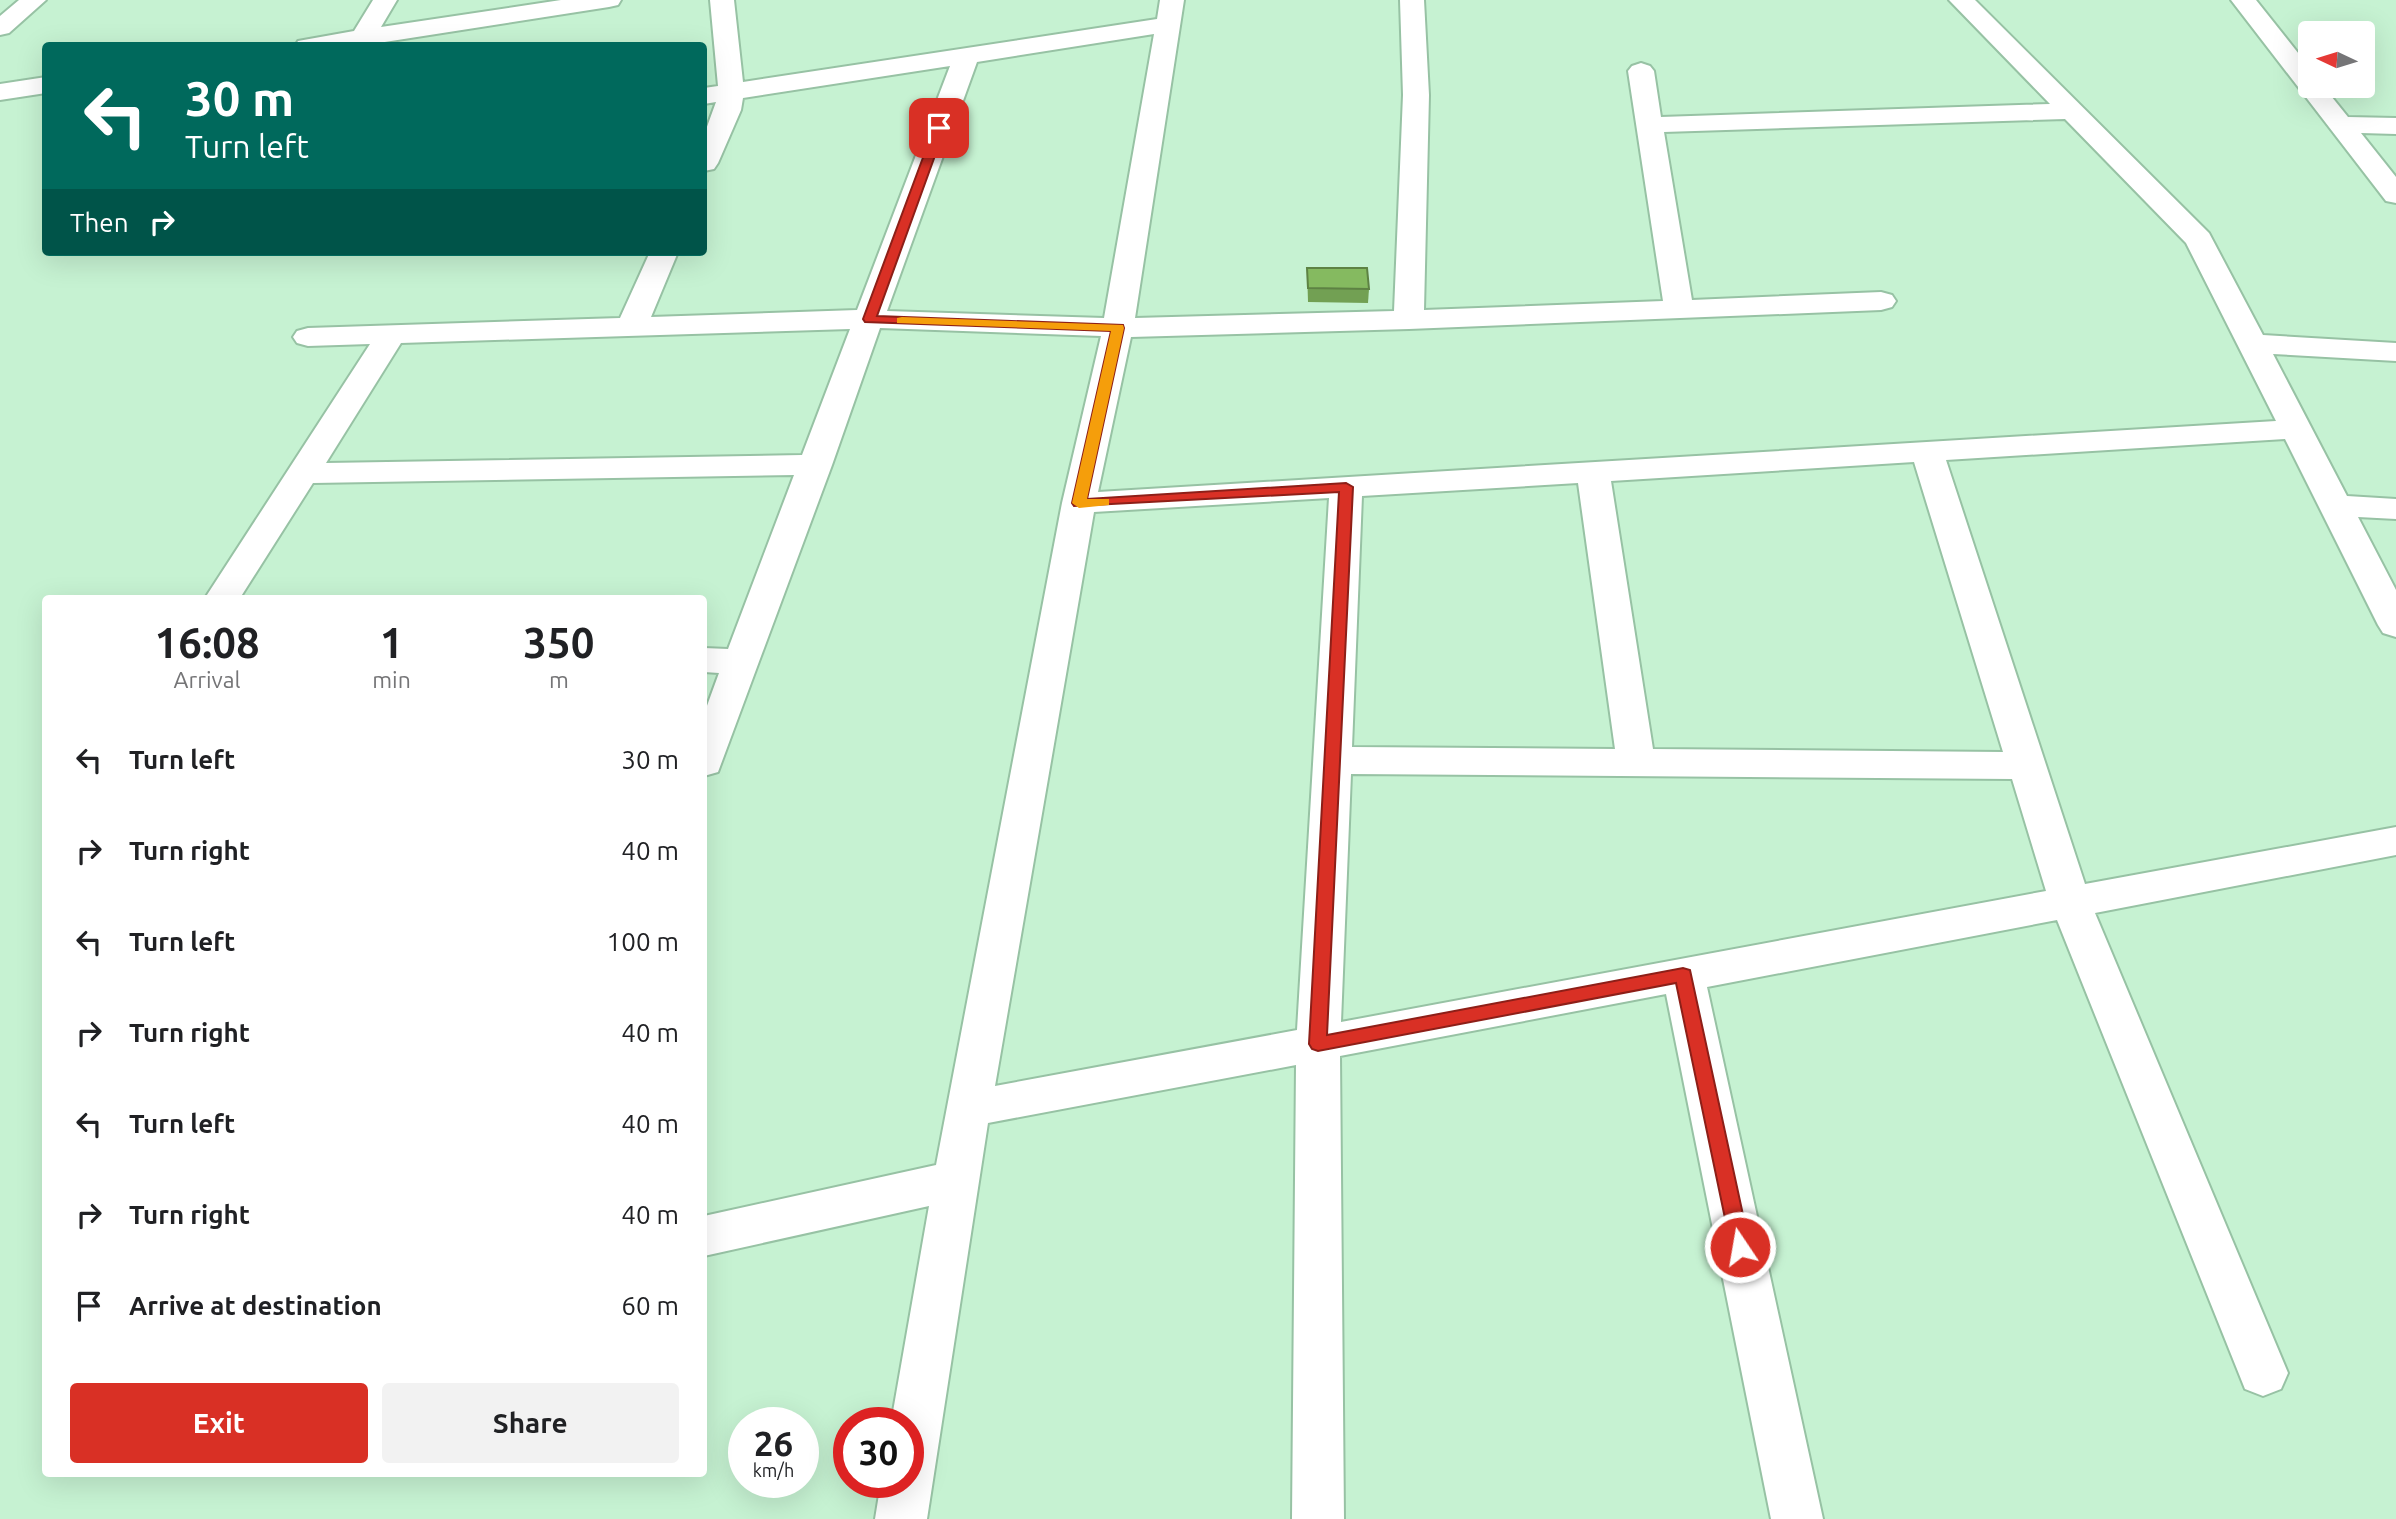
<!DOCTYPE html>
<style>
body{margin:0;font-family:Ubuntu,sans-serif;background:#f2f2f2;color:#202124;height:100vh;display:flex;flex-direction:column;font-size:26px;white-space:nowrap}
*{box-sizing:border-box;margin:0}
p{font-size:23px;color:#757577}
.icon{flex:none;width:38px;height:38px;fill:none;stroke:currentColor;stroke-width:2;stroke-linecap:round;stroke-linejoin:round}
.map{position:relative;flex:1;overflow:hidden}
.drawer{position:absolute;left:42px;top:595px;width:665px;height:882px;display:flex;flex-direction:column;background:#fff;border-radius:7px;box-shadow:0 7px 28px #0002}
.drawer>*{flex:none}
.guide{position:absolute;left:42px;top:42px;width:665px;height:214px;border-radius:7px;box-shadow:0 7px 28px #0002;background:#00695c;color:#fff;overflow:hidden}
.needle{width:46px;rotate:274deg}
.fabs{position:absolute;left:2298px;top:21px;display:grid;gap:14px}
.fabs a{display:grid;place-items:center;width:77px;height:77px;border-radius:7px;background:#fff;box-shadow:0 7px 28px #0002;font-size:35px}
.speed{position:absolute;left:728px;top:1407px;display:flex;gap:14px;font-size:35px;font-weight:700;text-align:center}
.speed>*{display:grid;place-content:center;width:91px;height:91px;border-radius:50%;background:#fff;box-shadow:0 7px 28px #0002;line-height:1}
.speed small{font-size:18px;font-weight:400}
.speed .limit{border:10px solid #d22;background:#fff;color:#111}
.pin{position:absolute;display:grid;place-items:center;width:60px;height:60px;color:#fff;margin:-30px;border-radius:14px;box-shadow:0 4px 10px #0006}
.me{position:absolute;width:77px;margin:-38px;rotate:348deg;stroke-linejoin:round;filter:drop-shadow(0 0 5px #0008)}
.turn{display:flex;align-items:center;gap:24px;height:147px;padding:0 28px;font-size:32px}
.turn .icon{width:91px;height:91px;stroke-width:2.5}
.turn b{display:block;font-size:49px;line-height:60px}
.then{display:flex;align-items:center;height:66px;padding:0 28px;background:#0003;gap:14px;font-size:26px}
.eta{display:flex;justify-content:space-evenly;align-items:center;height:119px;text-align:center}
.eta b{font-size:42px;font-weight:700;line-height:49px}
.cta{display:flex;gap:14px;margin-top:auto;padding:14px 28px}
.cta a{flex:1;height:80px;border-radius:7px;background:#d93025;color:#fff;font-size:28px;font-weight:700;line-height:80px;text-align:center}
.cta a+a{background:#f2f2f2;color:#202124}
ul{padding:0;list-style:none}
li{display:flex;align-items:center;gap:21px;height:91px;padding:0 28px}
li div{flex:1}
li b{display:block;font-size:26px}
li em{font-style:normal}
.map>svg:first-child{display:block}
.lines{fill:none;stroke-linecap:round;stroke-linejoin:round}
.minor-casing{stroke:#97c2a4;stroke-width:4}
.minor{fill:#fff;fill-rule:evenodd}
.wall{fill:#72a053}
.building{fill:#85ba60;stroke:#5d8243;stroke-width:2}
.route{fill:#d93025;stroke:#8d1f18;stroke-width:2}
.slow{fill:#f59e0b}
</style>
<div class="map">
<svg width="2396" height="1519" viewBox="0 0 2396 1519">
<rect width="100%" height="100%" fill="#c6f2d2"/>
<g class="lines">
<defs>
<path id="minor" d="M 19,0 L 46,0 L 9,33 L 0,35 L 0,16 Z
M 373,0 L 397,0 L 381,27 L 561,0 L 621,0 L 618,5 L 609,7 L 359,46 L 295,46 L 298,41 L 354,31 Z
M 710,0 L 734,0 L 743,82 L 1157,19 L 1160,0 L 1184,0 L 1135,318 L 1394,311 L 1403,95 L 1400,0 L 1424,0 L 1429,95 L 1424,310 L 1663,301 L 1628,71 L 1632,66 L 1641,63 L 1650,66 L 1654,71 L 1661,117 L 2050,104 L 1949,0 L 1975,0 L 2209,233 L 2263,335 L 2396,343 L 2396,361 L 2273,354 L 2347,496 L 2396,499 L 2396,519 L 2358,517 L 2396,590 L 2396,637 L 2383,633 L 2378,625 L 2285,439 L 1946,460 L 2085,884 L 2396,827 L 2396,855 L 2095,913 L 2288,1373 L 2281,1389 L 2263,1396 L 2245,1389 L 2057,920 L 1707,987 L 1823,1519 L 1771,1519 L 1666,994 L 1340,1056 L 1344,1519 L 1292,1519 L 1296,1065 L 988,1123 L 927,1519 L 875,1519 L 881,1482 L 908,1482 L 908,1423 L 891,1423 L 929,1206 L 704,1256 L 704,1216 L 936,1165 L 1062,503 L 1101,336 L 880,328 L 832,465 L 718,772 L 704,776 L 704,714 L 719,673 L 704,672 L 704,648 L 728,649 L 794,475 L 313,483 L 240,598 L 205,598 L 370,344 L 308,346 L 297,343 L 293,337 L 297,331 L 308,328 L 620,318 L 650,252 L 678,252 L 651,317 L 857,310 L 950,66 L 743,98 L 741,110 L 718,163 L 714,169 L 704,171 L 704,135 L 716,102 L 704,104 L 704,88 L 718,86 ZM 1154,34 L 1104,318 L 887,311 L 977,62 ZM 2065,119 L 2186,243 L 2276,421 L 1098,492 L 1131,337 L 1409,329 L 1881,310 L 1892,307 L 1896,301 L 1892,295 L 1881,292 L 1692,300 L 1664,132 ZM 850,329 L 802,455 L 326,463 L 401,343 ZM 1914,462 L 2003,752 L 1653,749 L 1611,481 ZM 1578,483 L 1615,749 L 1352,747 L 1362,496 ZM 1329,498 L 1297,1030 L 995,1086 L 1094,512 ZM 1351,774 L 2012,779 L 2046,891 L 1341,1022 Z
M 2231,0 L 2256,0 L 2310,68 L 2310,86 L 2323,86 L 2348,117 L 2396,118 L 2396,134 L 2361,133 L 2396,177 L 2396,203 L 2386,201 Z
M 46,77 L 46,93 L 0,100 L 0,84 Z"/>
</defs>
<!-- minor casing -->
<use href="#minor" class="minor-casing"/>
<!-- minor -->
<use href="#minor" class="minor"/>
</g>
<!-- wall -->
<path class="wall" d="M 1307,268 L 1369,289 L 1368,303 L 1308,302 Z"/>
<!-- building -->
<path class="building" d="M 1307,268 L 1367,268 L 1369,289 L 1308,288 Z"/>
<!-- route -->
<path class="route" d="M 939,124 L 945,128 L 877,316 L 1123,325 L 1124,328 L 1087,499 L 1346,483 L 1353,487 L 1327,1035 L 1683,968 L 1690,970 L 1750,1247 L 1747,1253 L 1740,1255 L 1733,1253 L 1731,1247 L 1676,983 L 1318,1051 L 1312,1049 L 1309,1044 L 1339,492 L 1074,506 L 1072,503 L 1111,331 L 865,322 L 863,319 L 934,128 Z"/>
<!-- slow -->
<path class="slow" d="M 902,317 L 1123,325 L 1124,328 L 1087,499 L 1109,499 L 1109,505 L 1079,508 L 1072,503 L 1111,331 L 897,323 L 897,318 Z"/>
</svg>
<div class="fabs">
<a><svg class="needle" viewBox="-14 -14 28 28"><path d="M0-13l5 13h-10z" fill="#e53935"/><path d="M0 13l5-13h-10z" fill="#757577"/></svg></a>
</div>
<div class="speed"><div>26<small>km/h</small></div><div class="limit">30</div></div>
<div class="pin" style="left:939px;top:128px;background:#d93025"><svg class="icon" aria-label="arrive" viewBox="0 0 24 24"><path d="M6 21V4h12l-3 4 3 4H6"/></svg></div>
<svg class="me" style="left:1740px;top:1247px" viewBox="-20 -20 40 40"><circle r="17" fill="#d93025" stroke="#fff" stroke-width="3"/><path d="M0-11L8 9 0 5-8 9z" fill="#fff"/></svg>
<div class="guide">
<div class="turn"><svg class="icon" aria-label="left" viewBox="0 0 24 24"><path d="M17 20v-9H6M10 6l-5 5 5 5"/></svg><div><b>30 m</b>Turn left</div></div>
<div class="then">Then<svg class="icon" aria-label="right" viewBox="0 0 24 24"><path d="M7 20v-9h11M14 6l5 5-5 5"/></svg></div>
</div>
<section class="drawer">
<div class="eta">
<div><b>16:08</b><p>Arrival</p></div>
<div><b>1</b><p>min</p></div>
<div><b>350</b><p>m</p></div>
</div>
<ul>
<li><svg class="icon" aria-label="left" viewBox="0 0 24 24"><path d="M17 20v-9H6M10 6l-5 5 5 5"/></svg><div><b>Turn left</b></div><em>30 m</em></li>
<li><svg class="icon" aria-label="right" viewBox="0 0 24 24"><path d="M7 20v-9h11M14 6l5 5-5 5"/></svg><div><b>Turn right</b></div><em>40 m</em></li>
<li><svg class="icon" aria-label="left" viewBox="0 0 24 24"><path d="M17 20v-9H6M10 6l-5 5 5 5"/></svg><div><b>Turn left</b></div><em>100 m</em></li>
<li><svg class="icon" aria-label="right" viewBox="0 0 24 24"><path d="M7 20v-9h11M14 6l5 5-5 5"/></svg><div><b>Turn right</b></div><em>40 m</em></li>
<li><svg class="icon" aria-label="left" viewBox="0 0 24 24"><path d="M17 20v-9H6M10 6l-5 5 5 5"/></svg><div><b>Turn left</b></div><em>40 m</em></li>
<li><svg class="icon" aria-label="right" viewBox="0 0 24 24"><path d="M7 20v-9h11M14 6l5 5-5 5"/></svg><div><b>Turn right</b></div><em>40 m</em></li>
<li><svg class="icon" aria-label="arrive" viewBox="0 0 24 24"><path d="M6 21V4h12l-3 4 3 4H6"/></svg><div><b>Arrive at destination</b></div><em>60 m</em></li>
</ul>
<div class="cta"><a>Exit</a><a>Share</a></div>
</section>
</div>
